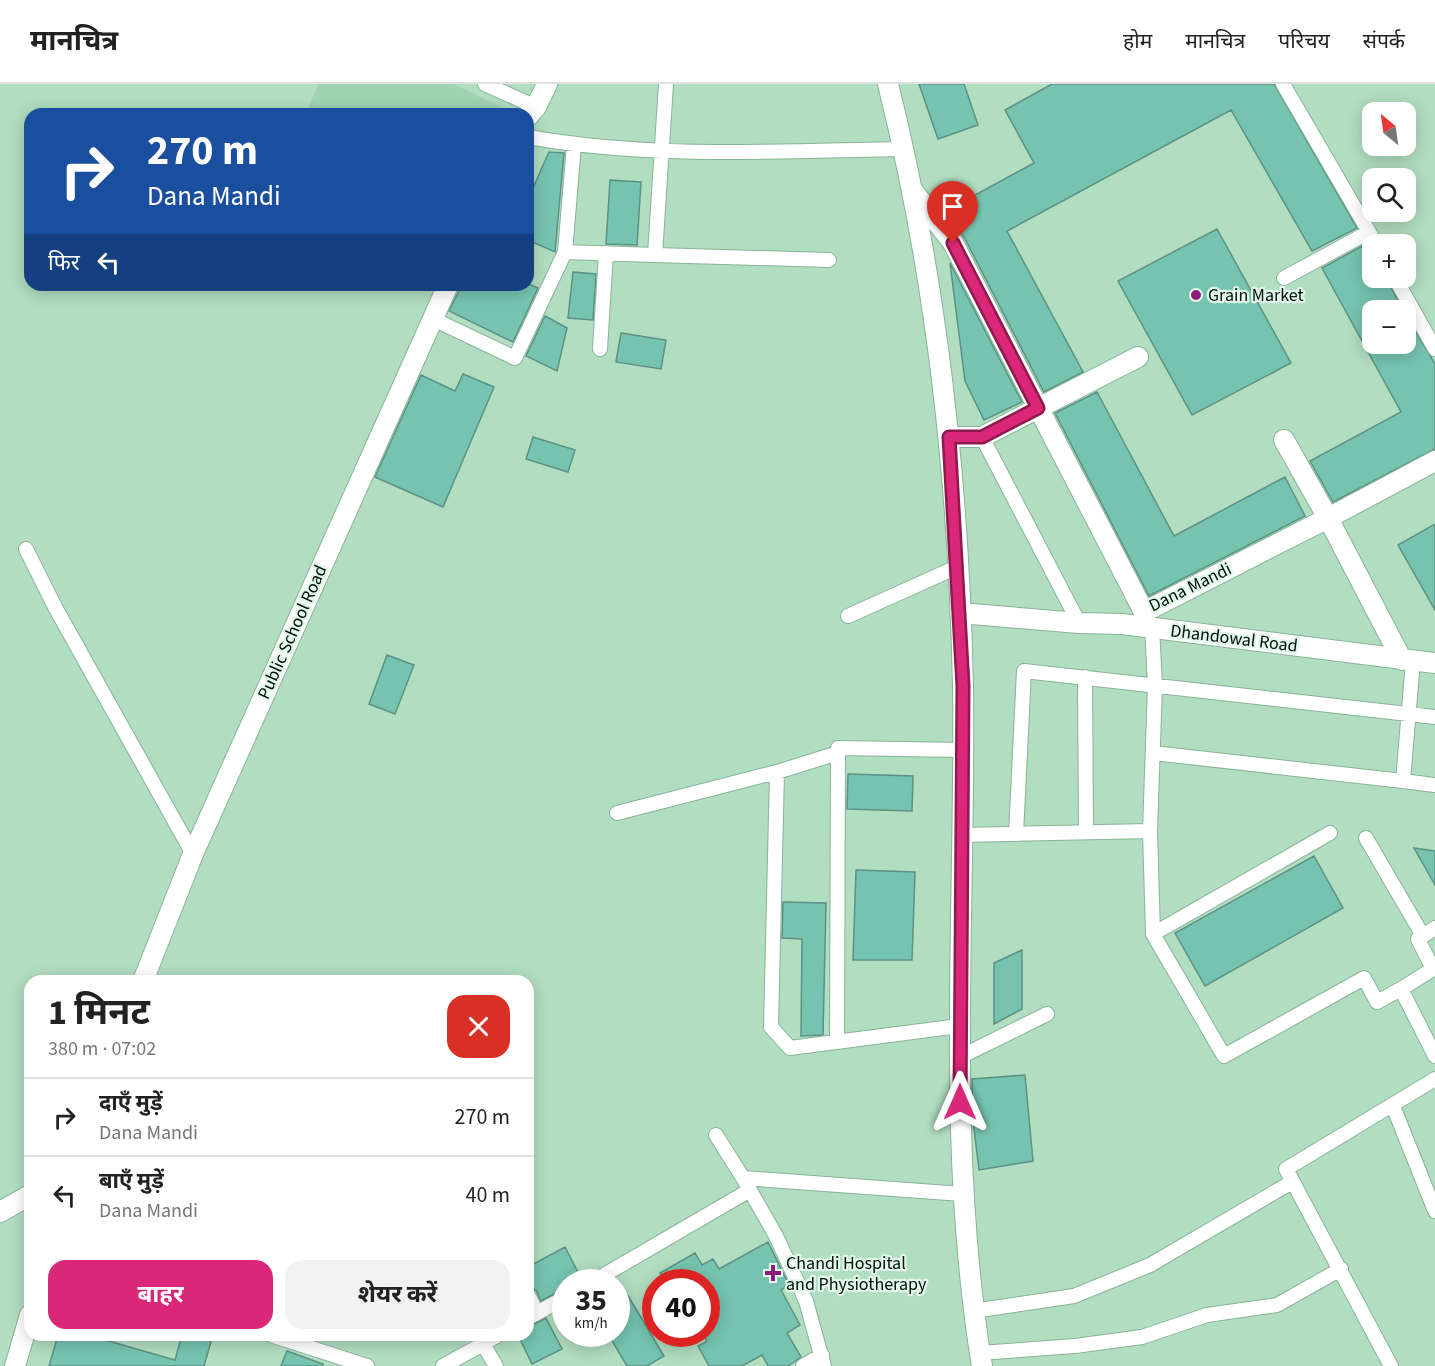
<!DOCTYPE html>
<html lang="hi">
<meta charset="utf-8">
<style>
body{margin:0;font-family:"Source Sans 3","Noto Sans Devanagari",sans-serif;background:#f2f2f2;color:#222;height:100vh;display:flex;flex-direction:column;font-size:22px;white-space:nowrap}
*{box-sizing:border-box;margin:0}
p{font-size:20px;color:#767676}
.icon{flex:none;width:33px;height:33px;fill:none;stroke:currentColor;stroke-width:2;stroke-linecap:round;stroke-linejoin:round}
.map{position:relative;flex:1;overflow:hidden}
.panel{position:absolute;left:24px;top:891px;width:510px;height:366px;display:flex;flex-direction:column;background:#fff;border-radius:18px;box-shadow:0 3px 15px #0003}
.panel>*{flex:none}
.hud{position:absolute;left:24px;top:24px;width:510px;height:183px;border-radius:18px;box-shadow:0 3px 15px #0003;background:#1a4fa0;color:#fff;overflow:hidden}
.needle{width:39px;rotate:331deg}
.controls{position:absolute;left:1362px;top:18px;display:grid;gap:12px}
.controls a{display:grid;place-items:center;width:54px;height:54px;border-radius:12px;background:#fff;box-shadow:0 3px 15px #0003;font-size:30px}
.speed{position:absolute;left:552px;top:1185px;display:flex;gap:12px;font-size:30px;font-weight:700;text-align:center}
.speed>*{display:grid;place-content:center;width:78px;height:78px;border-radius:50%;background:#fff;box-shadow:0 3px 15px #0003;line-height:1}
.speed small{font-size:15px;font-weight:400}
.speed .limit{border:9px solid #d22;background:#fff;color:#111}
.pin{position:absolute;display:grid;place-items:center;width:51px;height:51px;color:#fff;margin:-62px -26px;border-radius:50% 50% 50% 0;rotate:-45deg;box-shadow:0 0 6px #0007}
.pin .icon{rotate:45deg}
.me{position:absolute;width:66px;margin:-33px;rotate:0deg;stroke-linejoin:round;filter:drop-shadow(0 0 4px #0008)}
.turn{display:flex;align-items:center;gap:21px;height:126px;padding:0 24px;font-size:27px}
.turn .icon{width:78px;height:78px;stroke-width:2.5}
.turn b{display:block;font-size:42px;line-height:51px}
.then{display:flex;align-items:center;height:57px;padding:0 24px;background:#0003;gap:12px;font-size:22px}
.round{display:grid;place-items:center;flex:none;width:63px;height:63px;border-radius:18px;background:#f2f2f2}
.head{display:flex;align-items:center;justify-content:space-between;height:102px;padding:0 24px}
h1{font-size:36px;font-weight:700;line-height:45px}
.action{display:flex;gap:12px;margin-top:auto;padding:12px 24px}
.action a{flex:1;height:69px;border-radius:18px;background:#db2777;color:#fff;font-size:24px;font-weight:700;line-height:69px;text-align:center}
.action a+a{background:#f2f2f2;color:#222}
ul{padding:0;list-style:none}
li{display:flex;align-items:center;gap:18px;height:78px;padding:0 24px;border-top:2px solid #e0e0e0}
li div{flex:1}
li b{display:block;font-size:22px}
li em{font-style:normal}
header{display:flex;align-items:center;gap:36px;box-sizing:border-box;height:84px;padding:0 30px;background:#fff;border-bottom:2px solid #e0e0e0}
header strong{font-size:28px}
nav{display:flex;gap:33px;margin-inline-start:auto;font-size:21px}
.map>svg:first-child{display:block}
.built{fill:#a0d3b2}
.building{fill:#76c4b0;stroke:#5c9183;stroke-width:1.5}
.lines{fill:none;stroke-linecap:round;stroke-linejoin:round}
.street-casing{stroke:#89b398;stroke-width:16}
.secondary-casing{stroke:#89b398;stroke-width:22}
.street{stroke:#fff;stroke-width:14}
.secondary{stroke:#fff;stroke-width:20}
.route-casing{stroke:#8e194d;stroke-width:15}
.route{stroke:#db2777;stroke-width:10}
.poi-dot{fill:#8e1a7b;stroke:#e2f8e9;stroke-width:2}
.labels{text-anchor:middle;stroke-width:4.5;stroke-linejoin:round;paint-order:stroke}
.poi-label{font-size:18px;fill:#021007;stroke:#e2f8e9;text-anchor:start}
.street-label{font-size:18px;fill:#021007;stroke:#e2f8e9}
</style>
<header>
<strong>मानचित्र</strong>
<nav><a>होम</a><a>मानचित्र</a><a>परिचय</a><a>संपर्क</a></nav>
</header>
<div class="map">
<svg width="1435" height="1282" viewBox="0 0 1435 1282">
<rect width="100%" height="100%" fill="#b1ddc0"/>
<!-- built -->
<path class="built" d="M 319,0 L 453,0 L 517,30 L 305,30 Z"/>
<!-- building -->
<path class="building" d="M 919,0 L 964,0 L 978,41 L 938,55 Z
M 1052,0 L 1274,0 L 1357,144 L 1312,167 L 1231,26 L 1007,147 L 1083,288 L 1044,308 L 964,153 L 944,128 L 1034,79 L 1005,26 Z
M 549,68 L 564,69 L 555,168 L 528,156 L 528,115 Z
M 610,96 L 641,98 L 637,161 L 606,160 Z
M 1217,145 L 1291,279 L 1192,331 L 1118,197 Z
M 1366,160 L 1372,168 L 1372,194 L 1386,194 L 1403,226 L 1372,226 L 1372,260 L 1406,260 L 1406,231 L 1435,280 L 1435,365 L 1333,418 L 1310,377 L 1401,328 L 1322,184 Z
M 950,179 L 1022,318 L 984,336 L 965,297 Z
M 573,188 L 596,190 L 593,236 L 568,234 Z
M 462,201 L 531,201 L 538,204 L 513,258 L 449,227 Z
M 545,232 L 567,244 L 557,287 L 526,272 Z
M 621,249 L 666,256 L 661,285 L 616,278 Z
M 463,290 L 494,303 L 443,423 L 375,393 L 421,291 L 455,307 Z
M 1097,308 L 1174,452 L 1285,393 L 1305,432 L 1149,512 L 1055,329 Z
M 533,353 L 575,366 L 568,388 L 526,375 Z
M 1435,440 L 1435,526 L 1398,461 Z
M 387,571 L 414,581 L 395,630 L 369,620 Z
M 848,690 L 913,692 L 912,727 L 847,725 Z
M 1414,764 L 1435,767 L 1435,801 Z
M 1314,772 L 1343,824 L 1205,902 L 1175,849 Z
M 856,786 L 915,788 L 912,876 L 853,876 Z
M 783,818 L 826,819 L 823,951 L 801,952 L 802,855 L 782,854 Z
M 1022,866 L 1022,925 L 994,940 L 994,879 Z
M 1025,991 L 1033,1077 L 979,1086 L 973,1036 L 972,995 Z
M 768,1158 L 789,1201 L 781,1206 L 800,1241 L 787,1249 L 801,1273 L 788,1282 L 768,1282 L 762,1271 L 742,1282 L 709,1282 L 698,1262 L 706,1258 L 706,1198 L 666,1198 L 660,1189 L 695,1169 L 702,1181 L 713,1175 L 719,1185 Z
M 565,1163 L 583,1198 L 566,1198 L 566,1204 L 541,1217 L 536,1206 L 528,1202 L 528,1183 Z
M 627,1210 L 664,1272 L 647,1282 L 627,1282 L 608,1250 L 616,1250 L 616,1240 L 625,1235 L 616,1217 Z
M 546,1234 L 562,1265 L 532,1280 L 518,1251 L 528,1251 L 528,1243 Z
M 58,1251 L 99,1251 L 98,1254 L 175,1276 L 182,1251 L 213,1251 L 204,1282 L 49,1282 Z
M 287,1267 L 323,1280 L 323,1282 L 281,1282 Z"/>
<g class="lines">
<defs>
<path id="street" d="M 485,0 L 536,23
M 1283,0 L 1376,160
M 528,53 C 652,75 778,67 904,65
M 574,61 L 565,168 L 655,171 L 666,0
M 655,171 L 829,176
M 1284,194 L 1369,148
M 1395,194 L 1435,265
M 433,235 L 515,274 L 565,168
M 600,265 L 606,169
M 982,353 L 1079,539
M 26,465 L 55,523 L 193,770
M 848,532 L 957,483
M 1152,544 L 1155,601 L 1150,747 L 1153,850 L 1224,972 L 1364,894 L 1377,918 L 1401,905 L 1435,972
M 1413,577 L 1403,697 L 1435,701
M 1085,593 L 1086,748
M 1153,669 L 1403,697
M 777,688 L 771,943 L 790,964 L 959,942
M 617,729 L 777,688 L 838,669
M 1016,750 L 1024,587 L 1435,633
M 963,751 L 1150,747
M 1366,754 L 1423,852
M 1153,850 L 1330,749
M 1401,905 L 1433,885 L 1418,855 L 1435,844
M 837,958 L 838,664 L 963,666
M 960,973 L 1047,930
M 1393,1022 L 1435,1127
M 716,1051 L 743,1094
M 592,1198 L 750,1106
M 528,1211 L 537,1229
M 973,1227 L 1074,1212 L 1150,1181 L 1292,1098
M 528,1234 L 566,1213
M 271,1251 L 367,1282
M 980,1269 L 1075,1262 L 1142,1253 L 1207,1231 L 1277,1221 L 1341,1185
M 443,1282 L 483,1260
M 496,1282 L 483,1260 L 498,1251
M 803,1282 L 822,1271
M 824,1282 L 806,1217 L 776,1152 L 743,1094 L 962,1110
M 1391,1282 L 1286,1085 L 1435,995"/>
<path id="secondary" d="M 888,0 C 937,196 959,401 963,603 C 966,830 945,1057 982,1282
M 528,32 L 536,23 L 547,0
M 913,107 L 953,159 L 1144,528 L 1328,434 L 1284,356
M 949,353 L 982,353 L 1138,273
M 960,529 L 1079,539 L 1122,540 L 1435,579
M 1402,576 L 1328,434 L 1435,377
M 143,897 L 193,770 L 448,201
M 0,1128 L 30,1111
M 15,1282 L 30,1231"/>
</defs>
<!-- street casing -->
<use href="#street" class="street-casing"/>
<!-- secondary casing -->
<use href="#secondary" class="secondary-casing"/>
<!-- street -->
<use href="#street" class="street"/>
<!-- secondary -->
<use href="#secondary" class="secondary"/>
</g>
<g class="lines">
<defs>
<path id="route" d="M 953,159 L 1038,324 L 982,353 L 949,353 L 963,602 L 960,1018"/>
</defs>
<!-- route casing -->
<use href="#route" class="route-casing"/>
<!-- route -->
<use href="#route" class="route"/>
</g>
<!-- markers -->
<g class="poi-dot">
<circle cx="1196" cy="211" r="6"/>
<path d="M770 1180h6v6h6v6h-6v6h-6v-6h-6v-6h6z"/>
</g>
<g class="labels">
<!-- poi labels -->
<g class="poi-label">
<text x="1208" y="217">Grain Market</text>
<text x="786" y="1185">Chandi Hospital<tspan x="786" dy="21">and Physiotherapy</tspan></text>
</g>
<!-- street labels -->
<g class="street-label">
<text transform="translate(1190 503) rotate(-26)" y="6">Dana Mandi</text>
<text transform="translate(292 548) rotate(-66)" y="6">Public School Road</text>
<text transform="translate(1234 554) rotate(7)" y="6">Dhandowal Road</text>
</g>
</g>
</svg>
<div class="controls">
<a><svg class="needle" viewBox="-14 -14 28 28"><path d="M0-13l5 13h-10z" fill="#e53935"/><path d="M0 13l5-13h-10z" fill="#767676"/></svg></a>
<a><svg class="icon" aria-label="search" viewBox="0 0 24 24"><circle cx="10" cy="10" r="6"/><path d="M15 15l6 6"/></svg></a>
<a>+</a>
<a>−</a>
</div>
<div class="speed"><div>35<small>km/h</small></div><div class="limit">40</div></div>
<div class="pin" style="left:953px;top:159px;background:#d93025"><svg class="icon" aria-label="arrive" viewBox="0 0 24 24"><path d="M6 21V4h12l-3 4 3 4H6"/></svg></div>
<svg class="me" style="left:960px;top:1018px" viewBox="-20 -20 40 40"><path d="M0-17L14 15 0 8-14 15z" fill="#db2777" stroke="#fff" stroke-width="4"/></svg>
<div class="hud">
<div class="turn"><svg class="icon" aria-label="right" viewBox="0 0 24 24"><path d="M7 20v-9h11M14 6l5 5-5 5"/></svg><div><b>270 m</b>Dana Mandi</div></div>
<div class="then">फिर<svg class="icon" aria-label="left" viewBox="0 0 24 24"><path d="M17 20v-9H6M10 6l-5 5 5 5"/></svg></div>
</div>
<section class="panel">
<div class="head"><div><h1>1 मिनट</h1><p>380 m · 07:02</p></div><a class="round" style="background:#d93025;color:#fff"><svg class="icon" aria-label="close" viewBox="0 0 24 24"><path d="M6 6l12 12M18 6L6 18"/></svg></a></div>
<ul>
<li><svg class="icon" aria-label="right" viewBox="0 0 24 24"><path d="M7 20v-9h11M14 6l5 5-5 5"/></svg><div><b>दाएँ मुड़ें</b><p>Dana Mandi</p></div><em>270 m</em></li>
<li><svg class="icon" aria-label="left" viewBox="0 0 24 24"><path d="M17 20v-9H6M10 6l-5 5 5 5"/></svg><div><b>बाएँ मुड़ें</b><p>Dana Mandi</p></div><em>40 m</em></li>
</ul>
<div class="action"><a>बाहर</a><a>शेयर करें</a></div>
</section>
</div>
